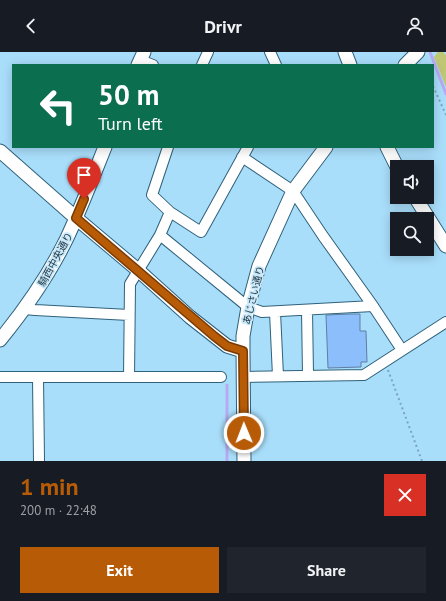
<!DOCTYPE html>
<meta charset="utf-8">
<style>
body{margin:0;font-family:"PT Sans","Noto Sans JP",sans-serif;background:#20242c;color:#f1f3f6;height:100vh;display:flex;flex-direction:column;font-size:15px;white-space:nowrap}
*{box-sizing:border-box;margin:0}
p{font-size:13px;color:#9ea1a6}
.icon{flex:none;width:22px;height:22px;fill:none;stroke:currentColor;stroke-width:2;stroke-linecap:round;stroke-linejoin:round}
.map{position:relative;height:409px;overflow:hidden}
.sheet{display:flex;flex-direction:column;background:#171b24;flex:1}
.sheet>*{flex:none}
.guide{position:absolute;left:12px;top:12px;width:422px;height:84px;border-radius:0px;box-shadow:0 2px 10px #0003;background:#0b6e4f;color:#fff;overflow:hidden}
.fabs{position:absolute;left:390px;top:108px;display:grid;gap:8px}
.fabs a{display:grid;place-items:center;width:44px;height:44px;border-radius:0px;background:#171b24;box-shadow:0 2px 10px #0003;font-size:20px}
.pin{position:absolute;display:grid;place-items:center;width:34px;height:34px;color:#fff;margin:-41px -17px;border-radius:50% 50% 50% 0;rotate:-45deg;box-shadow:0 0 4px #0007}
.pin .icon{rotate:45deg}
.me{position:absolute;width:44px;margin:-22px;rotate:359deg;stroke-linejoin:round;filter:drop-shadow(0 0 3px #0008)}
.turn{display:flex;align-items:center;gap:14px;height:84px;padding:0 20px;font-size:18px}
.turn .icon{width:52px;height:52px;stroke-width:2.5}
.turn b{display:block;font-size:28px;line-height:34px}
.round{display:grid;place-items:center;flex:none;width:42px;height:42px;border-radius:0px;background:#20242c}
.head{display:flex;align-items:center;justify-content:space-between;height:68px;padding:0 20px}
h1{font-size:24px;font-weight:700;line-height:30px;color:#b85b07}
.button{display:flex;gap:8px;margin-top:auto;padding:8px 20px}
.button a{flex:1;height:46px;border-radius:0px;background:#b85b07;color:#fff;font-size:16px;font-weight:700;line-height:46px;text-align:center}
.button a+a{background:#20242c;color:#f1f3f6}
header{display:flex;justify-content:space-between;align-items:center;height:52px;padding:0 20px;background:#171b24;font-size:18px;font-weight:700}
.map>svg:first-child{display:block}
.green{fill:#bfc674}
.lines{fill:none;stroke-linecap:round;stroke-linejoin:round}
.stream{stroke:#b8aaf2;stroke-width:3}
.building{fill:#8bbefa;stroke:#5e7ea3}
.minor-casing{stroke:#2f617a;stroke-width:12}
.tertiary-casing{stroke:#2f617a;stroke-width:15}
.path{stroke:#7aa5bc;stroke-width:2;stroke-dasharray:2 3;stroke-linecap:butt}
.minor{stroke:#fff;stroke-width:10}
.tertiary{stroke:#fff;stroke-width:13}
.route-casing{stroke:#783b05;stroke-width:10}
.route{stroke:#b85b07;stroke-width:7}
.labels{text-anchor:middle;stroke-width:3.5;stroke-linejoin:round;paint-order:stroke}
.street-label{font-size:10px;fill:#1c323d;stroke:#c9e8fa}
</style>
<header><svg class="icon" aria-label="back" viewBox="0 0 24 24"><path d="M15 5l-7 7 7 7"/></svg>Drivr<svg class="icon" aria-label="person" viewBox="0 0 24 24"><circle cx="12" cy="8" r="4"/><path d="M4 21q1-7 8-7t8 7"/></svg></header>
<div class="map">
<svg width="446" height="409" viewBox="0 0 446 409">
<rect width="100%" height="100%" fill="#a9defb"/>
<!-- green -->
<path class="green" d="M 438,0 L 443,0 L 446,3 L 446,35 L 434,5 Z"/>
<g class="lines">
<!-- stream -->
<path class="stream" d="M 430,0 L 446,42
M 227,333 L 227,409"/>
</g>
<!-- building -->
<path class="building" d="M 351,262 L 360,262 L 360,279 L 366,279 L 367,310 L 361,310 L 361,315 L 328,316 L 326,263 Z"/>
<g class="lines">
<defs>
<path id="minor" d="M 270,0 L 276,13
M 140,8 L 153,13
M 202,13 L 208,0
M 168,95 L 152,143 L 170,160 L 201,180 L 248,95
M 242,105 L 293,139 L 323,184 L 373,254 L 402,298
M 160,183 L 248,255 L 262,260 L 373,254
M 25,257 L 35,258 L 129,263
M 307,258 L 308,323
M 275,260 L 278,324
M 0,325 L 221,325
M 38,325 L 39,409
M 129,325 L 130,232 L 160,183 L 170,160
M 243,325 L 364,323 L 446,270"/>
<path id="tertiary" d="M 345,0 L 350,13
M 138,13 L 144,0
M 405,13 L 418,0
M 387,95 L 397,115
M 0,99 L 76,166 L 139,219 L 190,265 L 227,294 L 243,299
M 415,145 L 446,194
M 0,288 C 26,256 49,223 67,186 C 81,156 93,125 105,95
M 244,409 L 243,299 L 243,284 L 248,255 L 259,214 L 293,139 L 326,95"/>
</defs>
<!-- minor casing -->
<use href="#minor" class="minor-casing"/>
<!-- tertiary casing -->
<use href="#tertiary" class="tertiary-casing"/>
<!-- path -->
<path class="path" d="M 433,34 L 446,63
M 388,318 L 422,409"/>
<!-- minor -->
<use href="#minor" class="minor"/>
<!-- tertiary -->
<use href="#tertiary" class="tertiary"/>
</g>
<g class="lines">
<defs>
<path id="route" d="M 84,147 L 76,166 L 214,284 L 227,294 L 243,299 L 244,381"/>
</defs>
<!-- route casing -->
<use href="#route" class="route-casing"/>
<!-- route -->
<use href="#route" class="route"/>
</g>
<g class="labels">
<!-- street labels -->
<g class="street-label">
<text transform="translate(55 207) rotate(-61)" y="4">騎西中央通り</text>
<text transform="translate(253 243) rotate(-76)" y="4">あじさい通り</text>
</g>
</g>
</svg>
<div class="fabs">
<a><svg class="icon" aria-label="sound" viewBox="0 0 24 24"><path d="M4 9h4l5-4v14l-5-4H4zM17 9q2 3 0 6"/></svg></a>
<a><svg class="icon" aria-label="search" viewBox="0 0 24 24"><circle cx="10" cy="10" r="6"/><path d="M15 15l6 6"/></svg></a>
</div>
<div class="pin" style="left:84px;top:147px;background:#d93025"><svg class="icon" aria-label="arrive" viewBox="0 0 24 24"><path d="M6 21V4h12l-3 4 3 4H6"/></svg></div>
<svg class="me" style="left:244px;top:381px" viewBox="-20 -20 40 40"><circle r="17" fill="#b85b07" stroke="#fff" stroke-width="3"/><path d="M0-11L8 9 0 5-8 9z" fill="#fff"/></svg>
<div class="guide">
<div class="turn"><svg class="icon" aria-label="left" viewBox="0 0 24 24"><path d="M17 20v-9H6M10 6l-5 5 5 5"/></svg><div><b>50 m</b>Turn left</div></div>
</div>
</div>
<section class="sheet">
<div class="head"><div><h1>1 min</h1><p>200 m · 22:48</p></div><a class="round" style="background:#d93025;color:#fff"><svg class="icon" aria-label="close" viewBox="0 0 24 24"><path d="M6 6l12 12M18 6L6 18"/></svg></a></div>
<div class="button"><a>Exit</a><a>Share</a></div>
</section>
